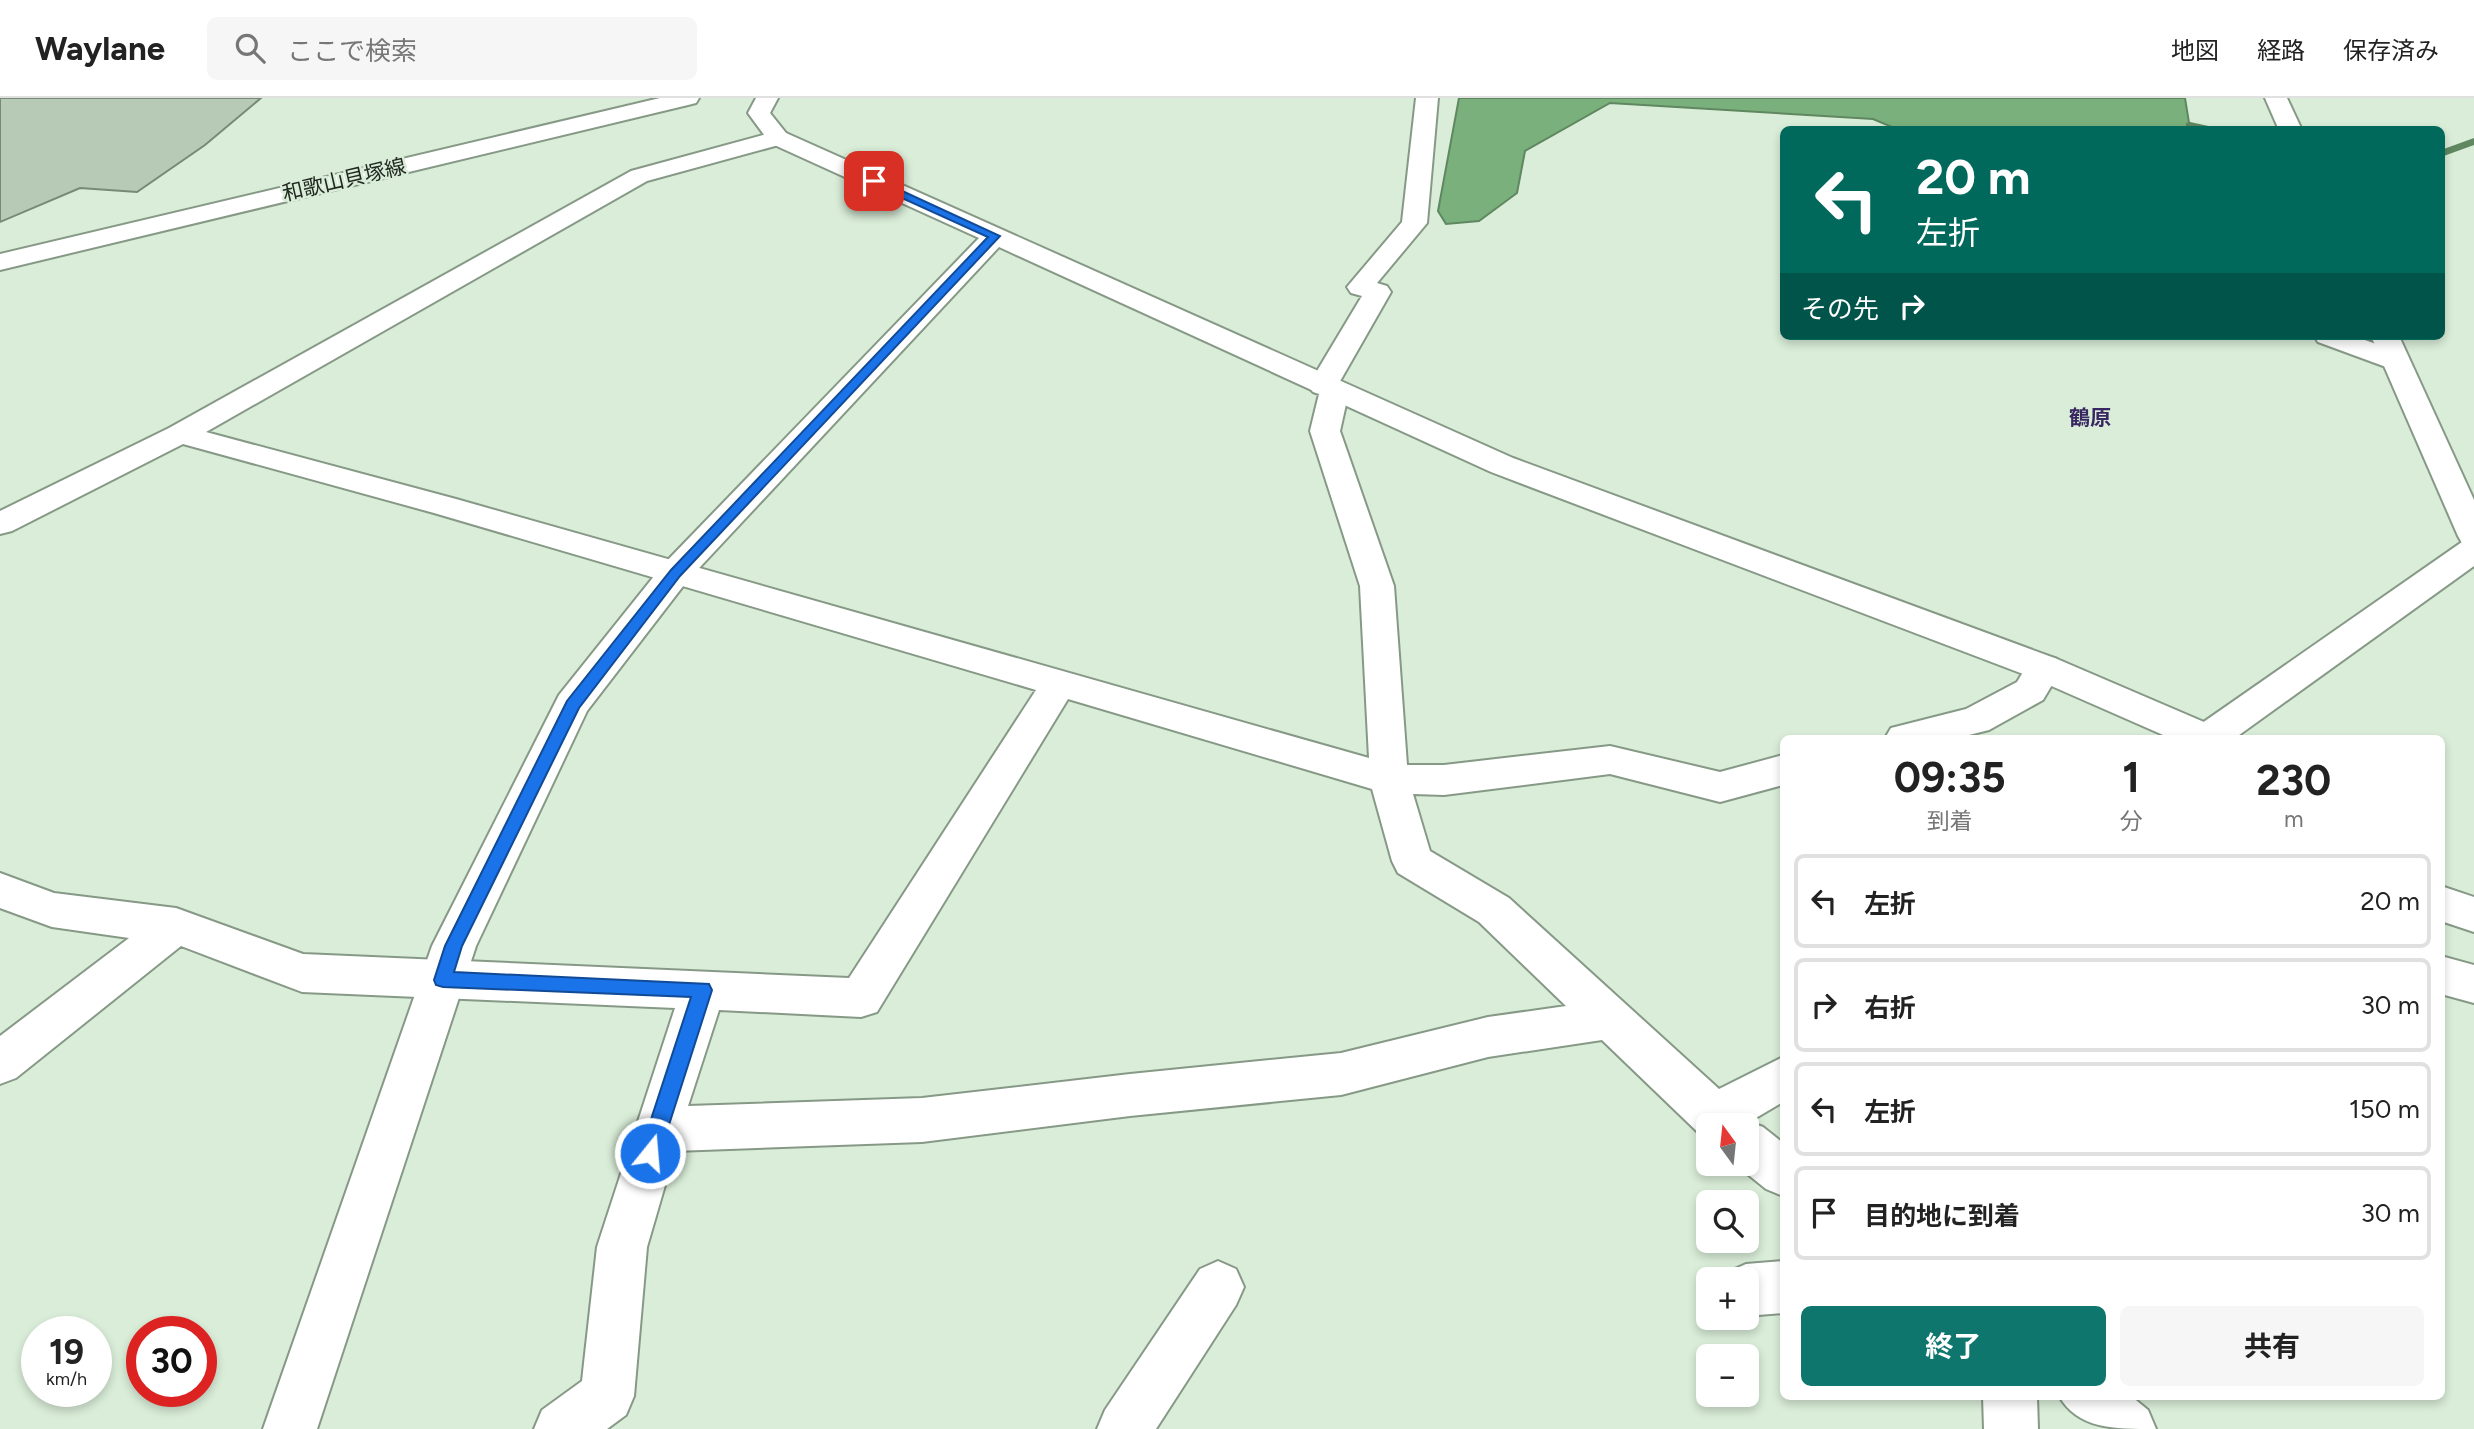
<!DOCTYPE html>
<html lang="ja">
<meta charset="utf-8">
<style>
body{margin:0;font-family:Figtree,"Noto Sans JP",sans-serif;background:#f6f6f6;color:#222;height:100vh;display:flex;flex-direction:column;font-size:26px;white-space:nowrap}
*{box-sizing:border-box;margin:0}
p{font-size:23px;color:#767676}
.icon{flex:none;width:38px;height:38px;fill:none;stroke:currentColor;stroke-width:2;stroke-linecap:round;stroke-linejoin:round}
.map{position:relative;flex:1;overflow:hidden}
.sheet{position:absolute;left:1780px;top:637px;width:665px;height:665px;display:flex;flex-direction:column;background:#fff;border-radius:10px;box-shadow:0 4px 10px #0003}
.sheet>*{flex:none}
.top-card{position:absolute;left:1780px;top:28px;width:665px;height:214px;border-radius:10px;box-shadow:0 4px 10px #0003;background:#00695c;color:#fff;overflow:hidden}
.needle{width:46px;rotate:345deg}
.controls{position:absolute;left:1696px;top:1015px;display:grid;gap:14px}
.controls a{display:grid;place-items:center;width:63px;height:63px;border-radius:10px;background:#fff;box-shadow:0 4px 10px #0003;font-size:35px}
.speed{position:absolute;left:21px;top:1218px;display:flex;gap:14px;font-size:35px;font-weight:700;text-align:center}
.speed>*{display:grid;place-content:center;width:91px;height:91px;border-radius:50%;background:#fff;box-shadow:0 4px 10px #0003;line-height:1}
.speed small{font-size:18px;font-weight:400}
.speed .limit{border:10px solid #d22;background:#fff;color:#111}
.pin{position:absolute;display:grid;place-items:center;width:60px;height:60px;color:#fff;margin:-30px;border-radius:14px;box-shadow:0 4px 10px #0006}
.me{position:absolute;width:77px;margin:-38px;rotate:17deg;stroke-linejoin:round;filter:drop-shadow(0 0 5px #0008)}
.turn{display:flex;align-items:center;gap:24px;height:147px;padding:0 21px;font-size:32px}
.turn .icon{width:91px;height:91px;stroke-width:2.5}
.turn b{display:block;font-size:49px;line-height:60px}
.then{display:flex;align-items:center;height:66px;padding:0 21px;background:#0003;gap:14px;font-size:26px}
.eta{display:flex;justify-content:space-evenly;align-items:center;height:119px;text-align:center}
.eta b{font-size:42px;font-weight:700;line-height:49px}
.cta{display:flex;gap:14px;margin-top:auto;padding:14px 21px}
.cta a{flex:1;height:80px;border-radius:10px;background:#0f766e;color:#fff;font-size:28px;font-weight:700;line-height:80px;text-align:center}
.cta a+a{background:#f6f6f6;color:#222}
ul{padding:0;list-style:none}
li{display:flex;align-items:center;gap:21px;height:94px;margin:0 14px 10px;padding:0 7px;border:4px solid #e0e0e0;border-radius:10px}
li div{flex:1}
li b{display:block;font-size:26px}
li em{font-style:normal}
header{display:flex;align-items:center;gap:42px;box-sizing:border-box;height:98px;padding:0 35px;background:#fff;border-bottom:2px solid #e0e0e0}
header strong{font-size:33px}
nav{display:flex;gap:38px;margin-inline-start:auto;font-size:24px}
.search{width:490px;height:63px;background:#f6f6f6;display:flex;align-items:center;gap:18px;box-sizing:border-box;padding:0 24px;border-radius:10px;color:#767676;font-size:26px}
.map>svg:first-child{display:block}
.water{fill:#7ab07b;stroke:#5f8760;stroke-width:2}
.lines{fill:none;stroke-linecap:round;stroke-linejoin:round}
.stream{fill:#5f8760;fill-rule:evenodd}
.building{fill:#b7cab6;stroke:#778977;stroke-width:2}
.minor-casing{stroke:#869986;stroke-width:4}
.tertiary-casing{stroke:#869986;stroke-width:4}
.primary-casing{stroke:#869986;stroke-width:4}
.minor{fill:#fff;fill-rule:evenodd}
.tertiary{fill:#fff;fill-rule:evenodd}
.primary{fill:#fff;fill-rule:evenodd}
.route{fill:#1a73e8;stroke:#114b97;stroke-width:2}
.labels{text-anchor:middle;stroke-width:5;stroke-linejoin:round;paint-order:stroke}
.far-street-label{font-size:21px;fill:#212821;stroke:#d9edd8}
.far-neighbourhood-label{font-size:21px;font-weight:bold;fill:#392761;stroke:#d9edd8}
</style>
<header>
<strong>Waylane</strong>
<div class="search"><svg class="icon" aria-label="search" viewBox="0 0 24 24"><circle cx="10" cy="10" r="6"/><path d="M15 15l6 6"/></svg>ここで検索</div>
<nav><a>地図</a><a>経路</a><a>保存済み</a></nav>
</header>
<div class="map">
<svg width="2474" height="1331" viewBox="0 0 2474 1331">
<rect width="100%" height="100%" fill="#d9edd8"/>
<!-- water -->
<path class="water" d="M 1459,0 L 2185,0 L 2190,31 L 1899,32 L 1873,21 L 1610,5 L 1525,53 L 1517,95 L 1479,123 L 1446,126 L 1438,113 Z"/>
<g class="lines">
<!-- stream -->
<path class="stream" d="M 2190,24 L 2227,32 L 2186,29 L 2186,25 Z
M 2474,40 L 2474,47 L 2441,59 L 2441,52 Z"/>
</g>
<!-- building -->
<path class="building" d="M 0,0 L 261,0 L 205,47 L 137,94 L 80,90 L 0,124 Z"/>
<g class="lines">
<defs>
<path id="minor" d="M 1416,0 L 1438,0 L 1427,125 L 1377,185 L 1387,188 L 1391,194 L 1339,285 L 1344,287 L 1349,293 L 1340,333 L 1394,488 L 1407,667 L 1444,667 L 1610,648 L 1720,674 L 1783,657 L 1783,687 L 1720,704 L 1610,676 L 1444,697 L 1413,696 L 1430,753 L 1509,800 L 1719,991 L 1783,959 L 1783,1004 L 1749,1024 L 1763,1029 L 1783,1045 L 1783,1098 L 1766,1091 L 1735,1066 L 1746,1066 L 1746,1027 L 1708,1027 L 1707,1043 L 1602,942 L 1488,959 L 1341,997 L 1130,1018 L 922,1044 L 675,1053 L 647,1149 L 634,1298 L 626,1317 L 607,1331 L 534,1331 L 542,1312 L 582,1283 L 597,1149 L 675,910 L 302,894 L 181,848 L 16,980 L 0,986 L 0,938 L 129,840 L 52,829 L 0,810 L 0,775 L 54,795 L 176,810 L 303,856 L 849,880 L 1036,592 L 434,415 L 183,346 L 12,433 L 0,436 L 0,413 L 169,330 L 631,73 L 778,33 L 786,35 L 790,40 L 786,45 L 647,83 L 206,334 L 456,401 L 1369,660 L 1360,488 L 1310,333 L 1319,296 L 1313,294 L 1308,288 L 1362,198 L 1351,195 L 1347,189 L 1402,124 ZM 1068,601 L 1372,691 L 1392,763 L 1398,775 L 1479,824 L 1566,908 L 1488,919 L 1341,955 L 1130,976 L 922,1000 L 688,1008 L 719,912 L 861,919 L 877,914 Z
M 2314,238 L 2354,238 L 2406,257 L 2410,263 L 2406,269 L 2396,272 L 2386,269 L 2318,244 Z
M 2474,441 L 2474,468 L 2235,640 L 2189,640 L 2195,630 L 2462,444 Z
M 2044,557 L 2057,561 L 2062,570 L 2043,602 L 1989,632 L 1957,640 L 1885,640 L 1891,630 L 1966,611 L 2017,584 L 2031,561 Z
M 2441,858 L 2474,867 L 2474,905 L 2441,896 Z
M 1218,1163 L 1236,1171 L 1244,1189 L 1236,1207 L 1156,1331 L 1097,1331 L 1105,1312 L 1200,1171 Z
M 1783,1163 L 1783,1215 L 1746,1218 L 1746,1181 L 1725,1181 L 1728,1174 L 1746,1166 Z
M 1983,1298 L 2037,1298 L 2038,1331 L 1984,1331 Z
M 2059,1298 L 2131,1298 L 2148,1312 L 2156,1331 C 2113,1331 2078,1331 2059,1298 Z"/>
<path id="tertiary" d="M 756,0 L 778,0 L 770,15 L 786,35 L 1513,360 L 2057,561 L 2218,630 L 2224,640 L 2170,640 L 2031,579 L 1491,374 L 999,149 L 687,483 L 587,613 L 476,848 L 317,1331 L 263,1331 L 432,848 L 559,597 L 663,467 L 979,140 L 770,45 L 748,15 Z
M 2441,788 L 2474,799 L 2474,834 L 2441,823 Z"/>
<path id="primary" d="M 660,0 L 699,0 L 696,5 L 688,7 L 0,172 L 0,156 Z
M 2265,0 L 2287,0 L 2302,32 L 2279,32 Z
M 2371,238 L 2399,238 L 2474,402 L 2474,449 L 2462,445 L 2458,438 Z"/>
</defs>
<!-- minor casing -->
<use href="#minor" class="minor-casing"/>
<!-- tertiary casing -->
<use href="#tertiary" class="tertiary-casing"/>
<!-- primary casing -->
<use href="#primary" class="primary-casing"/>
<!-- minor -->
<use href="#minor" class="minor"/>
<!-- tertiary -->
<use href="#tertiary" class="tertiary"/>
<!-- primary -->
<use href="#primary" class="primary"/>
</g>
<!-- route -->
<path class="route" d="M 874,80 L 1000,138 L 680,478 L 579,610 L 462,848 L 454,874 L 709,886 L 712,892 L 660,1055 L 657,1062 L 650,1064 L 643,1062 L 640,1055 L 691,899 L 443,889 L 436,887 L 434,882 L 445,848 L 567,603 L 671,472 L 988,139 L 871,86 L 869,83 Z"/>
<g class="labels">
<!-- far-street labels -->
<g class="far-street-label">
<text transform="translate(344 82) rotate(-13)" y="7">和歌山貝塚線</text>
</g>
<!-- far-neighbourhood labels -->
<g class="far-neighbourhood-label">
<text x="2090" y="327">鶴原</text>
</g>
</g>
</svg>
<div class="controls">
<a><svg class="needle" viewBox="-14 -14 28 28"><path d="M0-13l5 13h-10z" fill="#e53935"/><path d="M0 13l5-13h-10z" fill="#767676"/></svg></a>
<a><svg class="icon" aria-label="search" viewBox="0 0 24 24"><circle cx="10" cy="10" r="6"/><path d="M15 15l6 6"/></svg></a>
<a>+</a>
<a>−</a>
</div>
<div class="speed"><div>19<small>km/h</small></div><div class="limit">30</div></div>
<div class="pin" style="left:874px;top:83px;background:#d93025"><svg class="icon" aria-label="arrive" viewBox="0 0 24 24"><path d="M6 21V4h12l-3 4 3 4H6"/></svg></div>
<svg class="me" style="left:650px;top:1055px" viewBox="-20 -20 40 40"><circle r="17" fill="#1a73e8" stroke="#fff" stroke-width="3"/><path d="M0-11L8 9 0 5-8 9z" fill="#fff"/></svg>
<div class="top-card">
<div class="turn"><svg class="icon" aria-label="left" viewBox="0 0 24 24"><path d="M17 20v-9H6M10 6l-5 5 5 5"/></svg><div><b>20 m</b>左折</div></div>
<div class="then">その先<svg class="icon" aria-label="right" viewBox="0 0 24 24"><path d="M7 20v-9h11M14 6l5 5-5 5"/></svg></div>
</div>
<section class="sheet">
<div class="eta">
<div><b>09:35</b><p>到着</p></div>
<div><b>1</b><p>分</p></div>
<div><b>230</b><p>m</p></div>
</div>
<ul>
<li><svg class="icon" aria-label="left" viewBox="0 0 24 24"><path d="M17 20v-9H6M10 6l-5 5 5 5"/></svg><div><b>左折</b></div><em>20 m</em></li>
<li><svg class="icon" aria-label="right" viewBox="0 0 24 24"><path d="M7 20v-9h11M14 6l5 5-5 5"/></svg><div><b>右折</b></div><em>30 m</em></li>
<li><svg class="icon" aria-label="left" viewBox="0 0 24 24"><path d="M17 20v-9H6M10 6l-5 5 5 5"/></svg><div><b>左折</b></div><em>150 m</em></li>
<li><svg class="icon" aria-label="arrive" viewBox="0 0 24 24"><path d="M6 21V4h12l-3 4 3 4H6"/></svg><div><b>目的地に到着</b></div><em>30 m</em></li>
</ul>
<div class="cta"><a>終了</a><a>共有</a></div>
</section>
</div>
